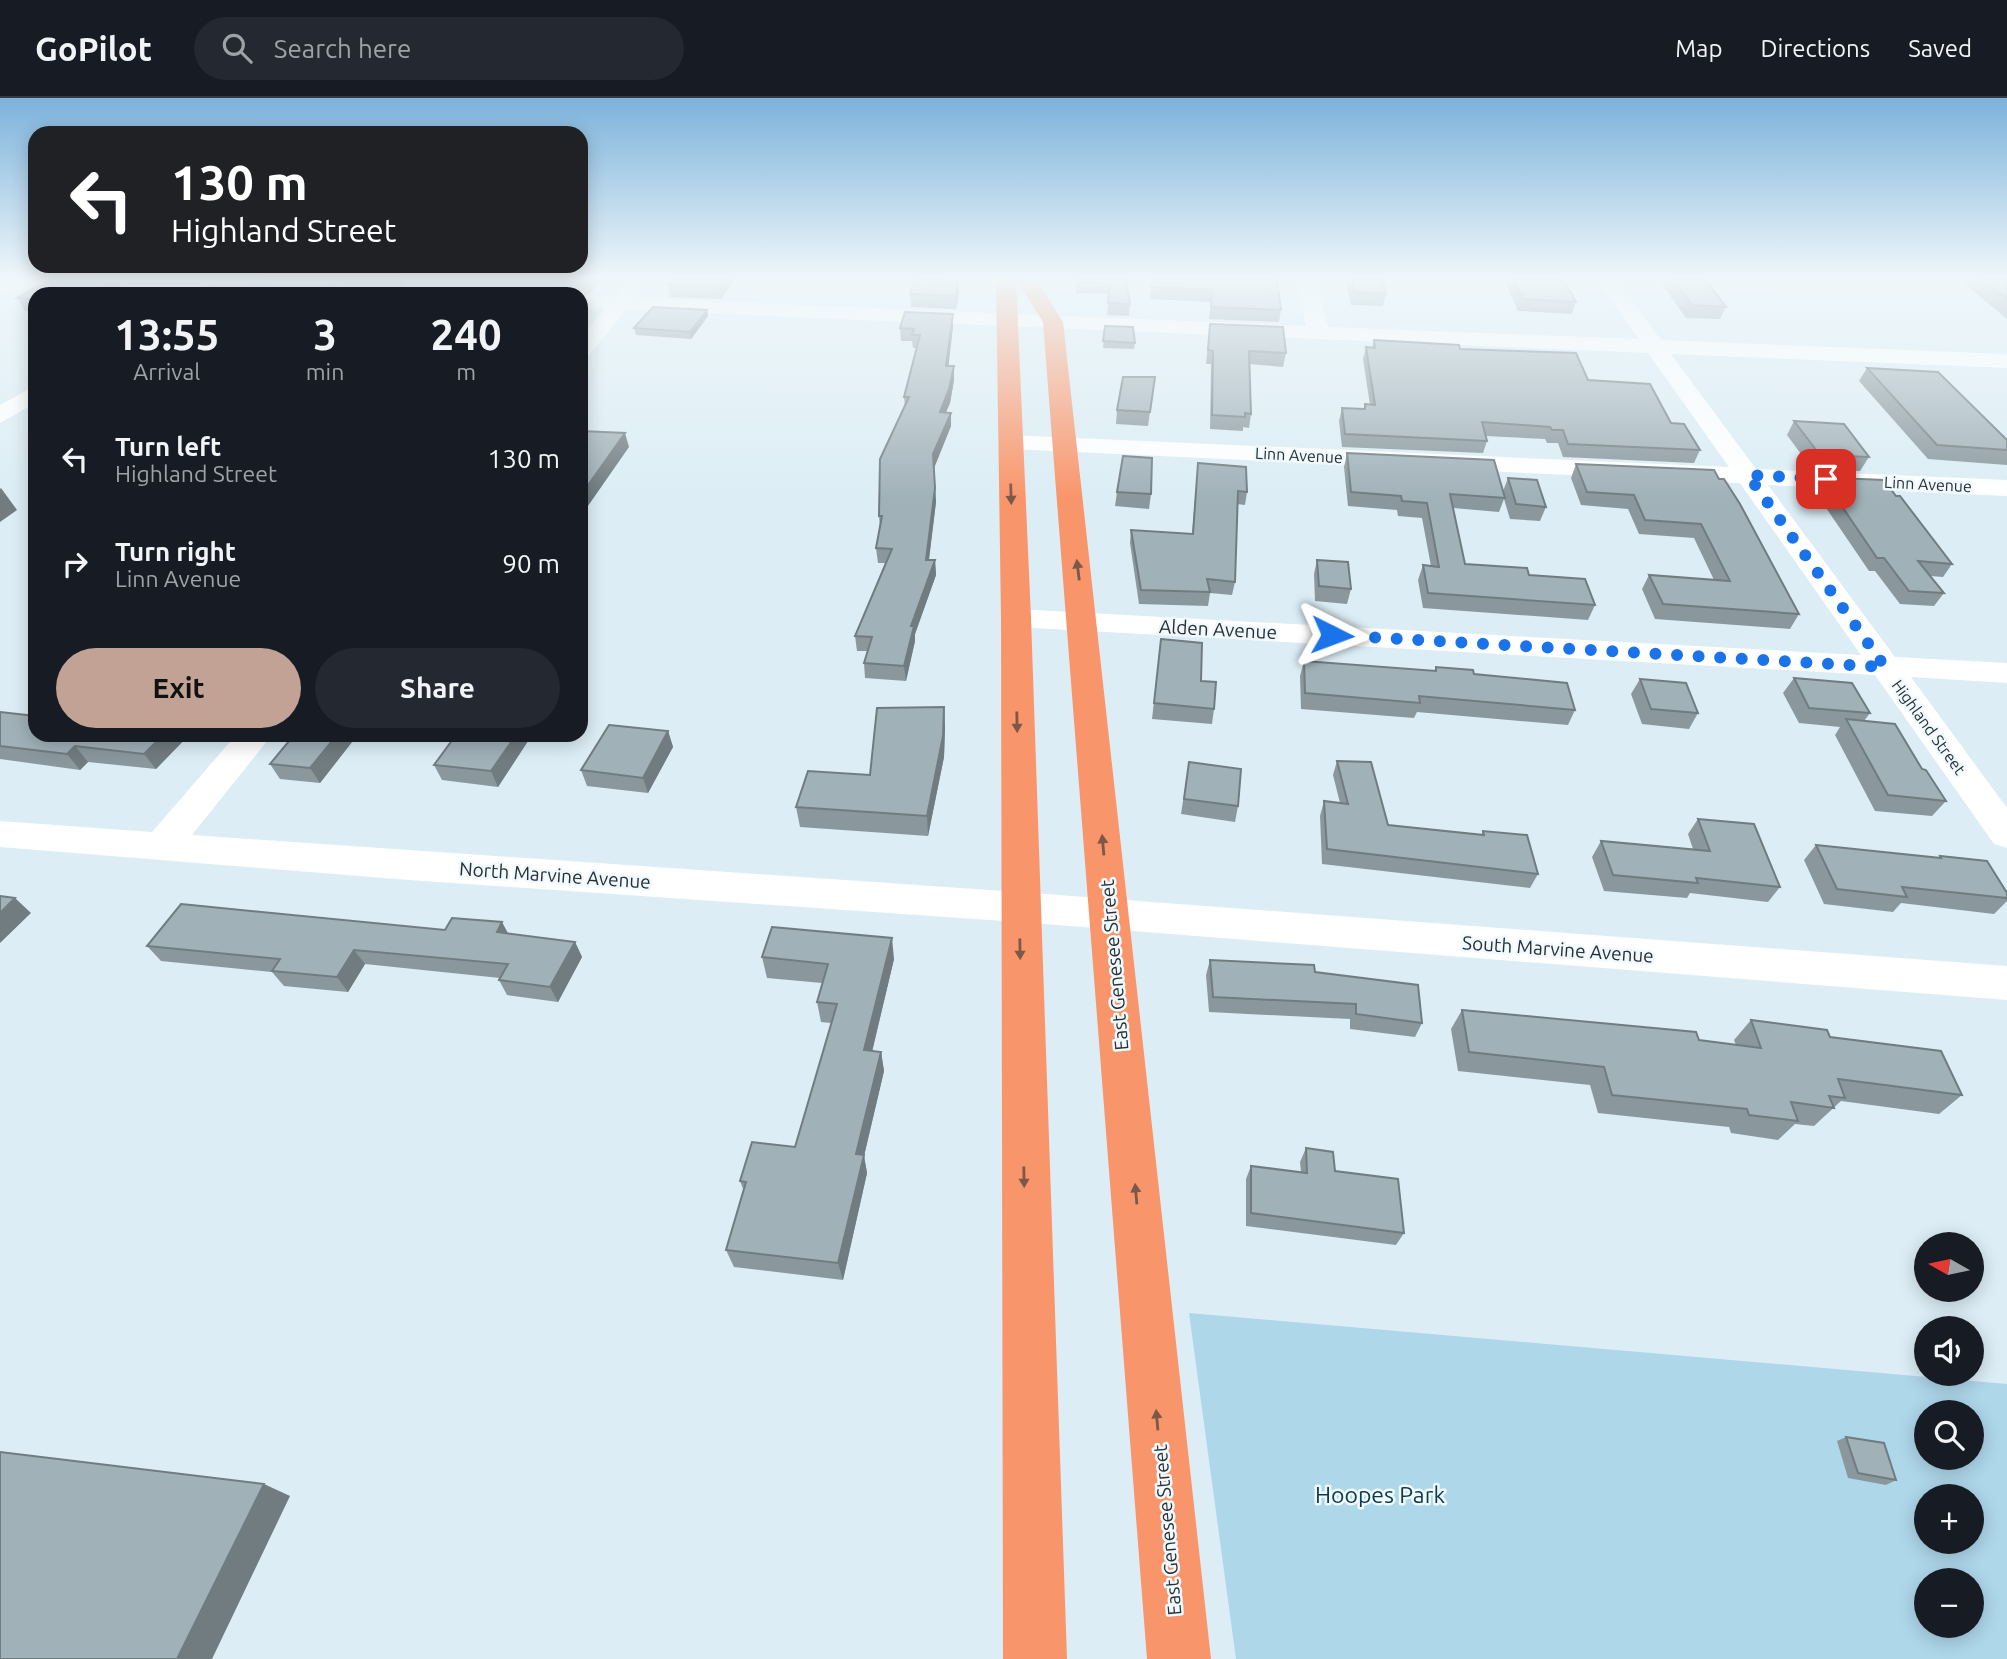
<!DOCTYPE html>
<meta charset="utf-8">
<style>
body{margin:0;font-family:Ubuntu,sans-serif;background:#242831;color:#f1f3f6;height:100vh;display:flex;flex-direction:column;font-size:26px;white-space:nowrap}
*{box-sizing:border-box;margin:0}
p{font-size:23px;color:#9ea1a6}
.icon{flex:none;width:38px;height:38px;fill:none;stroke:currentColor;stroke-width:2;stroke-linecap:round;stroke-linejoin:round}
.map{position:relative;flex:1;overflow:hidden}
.details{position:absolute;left:28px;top:189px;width:560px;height:455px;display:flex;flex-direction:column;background:#171b24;border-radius:21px;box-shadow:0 4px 18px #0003}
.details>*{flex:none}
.banner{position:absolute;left:28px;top:28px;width:560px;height:147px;border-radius:21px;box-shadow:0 4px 18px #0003;background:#202124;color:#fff;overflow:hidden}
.needle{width:46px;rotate:279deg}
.buttons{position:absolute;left:1914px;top:1134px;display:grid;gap:14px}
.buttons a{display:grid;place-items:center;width:70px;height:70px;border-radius:50%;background:#171b24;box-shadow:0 4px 18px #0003;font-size:35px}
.pin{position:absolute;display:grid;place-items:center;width:60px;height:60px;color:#fff;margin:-30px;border-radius:14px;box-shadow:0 4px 10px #0006}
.me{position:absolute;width:77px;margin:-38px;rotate:93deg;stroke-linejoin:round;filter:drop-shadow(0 0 5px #0008)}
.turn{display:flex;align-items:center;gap:24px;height:147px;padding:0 28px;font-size:32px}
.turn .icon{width:91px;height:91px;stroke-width:2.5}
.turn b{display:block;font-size:49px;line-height:60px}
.eta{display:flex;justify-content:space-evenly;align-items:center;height:119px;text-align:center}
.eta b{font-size:42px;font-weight:700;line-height:49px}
.button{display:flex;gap:14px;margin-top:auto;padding:14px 28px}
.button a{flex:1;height:80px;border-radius:42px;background:#c1a294;color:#111;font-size:28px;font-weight:700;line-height:80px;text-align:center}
.button a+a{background:#242831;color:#f1f3f6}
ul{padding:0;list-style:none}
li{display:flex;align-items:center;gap:21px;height:105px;padding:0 28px}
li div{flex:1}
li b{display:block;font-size:26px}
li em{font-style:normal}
header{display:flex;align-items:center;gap:42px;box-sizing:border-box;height:98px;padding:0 35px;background:#171b24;border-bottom:2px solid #363941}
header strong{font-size:33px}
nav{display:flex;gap:38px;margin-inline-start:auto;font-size:24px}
.search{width:490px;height:63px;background:#242831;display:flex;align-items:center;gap:18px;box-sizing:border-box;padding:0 24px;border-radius:38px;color:#9ea1a6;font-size:26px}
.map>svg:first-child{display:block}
.green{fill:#aed7ea;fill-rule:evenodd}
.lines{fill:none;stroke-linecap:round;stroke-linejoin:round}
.minor{fill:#fff;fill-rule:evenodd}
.highway{fill:#f9956a;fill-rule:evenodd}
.wall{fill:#8a989e}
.shaded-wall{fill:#717c81}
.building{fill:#a1b1b8;stroke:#717c81;stroke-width:2}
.oneway{fill:#7c5849}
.route{stroke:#1a73e8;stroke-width:12;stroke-dasharray:0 21.6}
.labels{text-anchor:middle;stroke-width:5;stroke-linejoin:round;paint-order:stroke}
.far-street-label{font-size:16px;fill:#293033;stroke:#eff9fe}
.street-label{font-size:19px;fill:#293033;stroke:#eff9fe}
.near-park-label{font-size:23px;fill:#0c3a4c;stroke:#eff9fe}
</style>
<header>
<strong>GoPilot</strong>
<div class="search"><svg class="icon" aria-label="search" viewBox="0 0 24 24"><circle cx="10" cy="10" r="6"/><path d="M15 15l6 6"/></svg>Search here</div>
<nav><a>Map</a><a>Directions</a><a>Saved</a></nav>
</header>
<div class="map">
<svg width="2007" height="1561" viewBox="0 0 2007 1561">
<rect width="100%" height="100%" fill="#dcedf5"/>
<!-- green -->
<path class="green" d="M 1189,1215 L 2007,1286 L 2007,1561 L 1236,1561 ZM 1927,1314 L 1972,1314 L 1972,1360 L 1927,1360 ZM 1927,1398 L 1972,1398 L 1972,1444 L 1927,1444 ZM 1927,1482 L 1972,1482 L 1972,1528 L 1927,1528 Z"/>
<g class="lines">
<!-- minor -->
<path class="minor" d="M 6,181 L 169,181 L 260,185 L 270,191 L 264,196 L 239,196 L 32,187 L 0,197 L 0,184 Z
M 1296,181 L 1316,181 L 1328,229 L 1639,241 L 1596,181 L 1616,181 L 1661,242 L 2007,256 L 2007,270 L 1671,256 L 1756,371 L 2007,382 L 2007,398 L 1768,387 L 1895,559 L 2007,565 L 2007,585 L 1911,579 L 2007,710 L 2007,750 L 1994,746 L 1875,577 L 1016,529 L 1005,526 L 1001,520 L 1005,514 L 1016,511 L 1861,557 L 1740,385 L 1010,351 L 1001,349 L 998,344 L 1001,339 L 1010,337 L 1729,369 L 1648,255 L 626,212 L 589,257 L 581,259 L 581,239 L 605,211 L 581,210 L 581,198 L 615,199 L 625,188 L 632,186 L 642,192 L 636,200 L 1306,228 Z
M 35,288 L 35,305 L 0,325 L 0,307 Z
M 236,637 L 272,637 L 192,737 L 1019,794 L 2007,868 L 2007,902 L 1019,824 L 409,782 L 0,749 L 0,723 L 152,734 Z"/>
<!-- highway -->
<path class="highway" d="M 996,181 L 1016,181 L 1031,520 L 1067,1561 L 1003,1561 L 1001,520 Z
M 1016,181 L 1036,181 L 1063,224 L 1211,1561 L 1147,1561 L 1043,224 Z"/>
</g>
<!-- wall -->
<path class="wall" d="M 52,181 L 117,181 L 123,193 L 119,196 L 35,196 L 35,213 L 25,213 L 17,200 Z
M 242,181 L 603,181 L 589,196 L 195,196 L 391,187 Z
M 735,181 L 721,201 L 670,199 L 668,186 Z
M 1076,181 L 1126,181 L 1130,206 L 1129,218 L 1107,217 L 1109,196 L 1076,195 Z
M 1277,181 L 1281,212 L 1279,224 L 1209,221 L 1211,204 L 1150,201 L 1151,189 Z
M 1345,181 L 1382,181 L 1386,196 L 1383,208 L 1351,207 Z
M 1504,181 L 1563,181 L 1576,204 L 1572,216 L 1518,213 Z
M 1658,181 L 1705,181 L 1726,209 L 1720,221 L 1686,220 Z
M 1959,181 L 2007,181 L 2007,221 Z
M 958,183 L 959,195 L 956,211 L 911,209 L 910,196 Z
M 707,212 L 708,218 L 691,241 L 636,237 L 634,230 Z
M 1210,226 L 1286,255 L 1283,269 L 1250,266 L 1251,316 L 1249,330 L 1243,329 L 1243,333 L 1210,331 L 1211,266 L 1206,266 Z
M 953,228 L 948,268 L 954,282 L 950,305 L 946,314 L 951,328 L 934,370 L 936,404 L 929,462 L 935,462 L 936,477 L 915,536 L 915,543 L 906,583 L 865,580 L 864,565 L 867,553 L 857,553 L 855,538 L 885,465 L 878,465 L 876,450 L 880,429 L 879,418 L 905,308 L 904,299 L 917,250 L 913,250 L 912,243 L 901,243 L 900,230 Z
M 1105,228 L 1135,245 L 1134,251 L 1103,250 Z
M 1374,242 L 1460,251 L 1588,282 L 1671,325 L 1700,352 L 1694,365 L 1563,359 L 1558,345 L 1547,345 L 1545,341 L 1486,338 L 1487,343 L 1483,355 L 1342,349 L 1339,323 L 1342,310 L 1364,311 L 1365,306 L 1370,307 L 1363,261 L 1366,249 L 1372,250 Z
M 1867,270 L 2007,342 L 2007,367 L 1928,361 L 1859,283 Z
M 1155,279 L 1148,328 L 1116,326 L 1117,312 Z
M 1794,323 L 1869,359 L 1860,373 L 1812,371 L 1787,337 Z
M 1347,355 L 1503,393 L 1508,380 L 1546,409 L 1540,423 L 1510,421 L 1504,401 L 1499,414 L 1453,410 L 1465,466 L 1529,477 L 1595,507 L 1588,522 L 1423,510 L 1418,482 L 1423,467 L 1431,468 L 1422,420 L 1398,418 L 1397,412 L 1348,408 L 1344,369 Z
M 1198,365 L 1247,394 L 1245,407 L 1237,406 L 1235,484 L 1232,497 L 1210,495 L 1208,508 L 1139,506 L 1130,445 L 1131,432 L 1192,436 Z
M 1576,366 L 1714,372 L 1799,516 L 1790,531 L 1655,521 L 1642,491 L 1649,477 L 1714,482 L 1694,440 L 1639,436 L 1628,411 L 1581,407 L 1571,380 Z
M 1836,380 L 1896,398 L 1952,466 L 1943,479 L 1930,478 L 1944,495 L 1934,508 L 1900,506 L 1875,473 L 1869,473 L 1818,398 L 1826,385 L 1832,385 Z
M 1117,394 L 1151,396 L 1149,411 L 1115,408 Z
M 1317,462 L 1351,491 L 1347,506 L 1315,503 L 1314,476 Z
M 1161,541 L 1201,583 L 1214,611 L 1212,626 L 1152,621 Z
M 1304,563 L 1434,573 L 1436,569 L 1474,576 L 1575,612 L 1568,627 L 1417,614 L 1414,620 L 1301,611 L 1300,578 Z
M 1794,580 L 1870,615 L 1864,623 L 1922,671 L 1946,703 L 1932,718 L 1875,713 L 1835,637 L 1840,629 L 1799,625 L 1783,595 Z
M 1640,581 L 1698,615 L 1689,631 L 1642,626 L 1631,596 Z
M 944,609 L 945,630 L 944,659 L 928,738 L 800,729 L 796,709 L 870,677 Z
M 0,614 L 189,637 L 156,671 L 88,664 L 80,672 L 0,661 Z
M 668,633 L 673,649 L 648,695 L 587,688 L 581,672 Z
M 456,637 L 526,637 L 528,643 L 498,689 L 442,682 L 434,667 Z
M 352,644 L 320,685 L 280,681 L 270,666 Z
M 1337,663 L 1388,727 L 1481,737 L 1483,733 L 1538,776 L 1530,790 L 1322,766 L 1320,718 L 1324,703 L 1340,705 L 1333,677 Z
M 1189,664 L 1238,708 L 1235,724 L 1181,716 Z
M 1698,721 L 1780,789 L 1768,804 L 1690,795 L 1687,800 L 1604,793 L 1592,759 L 1601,743 L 1693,751 L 1688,736 Z
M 1816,747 L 1938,760 L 1940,758 L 2007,800 L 2007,803 L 1994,816 L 1901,805 L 1893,814 L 1824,806 L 1804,762 Z
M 445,832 L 509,836 L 575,844 L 582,859 L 558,904 L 507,897 L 499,882 L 500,880 L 365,866 L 348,894 L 284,888 L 272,874 L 161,863 L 147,848 Z
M 762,859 L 894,861 L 872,953 L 881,954 L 884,973 L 864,1058 L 867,1075 L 843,1182 L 734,1169 L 726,1152 L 744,1093 L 740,1083 L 795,1049 L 831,925 L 821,924 L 817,904 L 822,885 L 767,880 Z
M 1210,862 L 1315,874 L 1422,925 L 1415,939 L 1350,931 L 1350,921 L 1209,914 L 1206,877 Z
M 1462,912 L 1736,947 L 1734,942 L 1751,922 L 1830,939 L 1962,997 L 1939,1016 L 1841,1003 L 1814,1028 L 1795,1026 L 1778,1042 L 1731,1035 L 1729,1029 L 1598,1015 L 1590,987 L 1458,973 L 1451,931 Z
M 1306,1050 L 1335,1073 L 1404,1135 L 1396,1147 L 1246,1128 L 1246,1081 L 1251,1068 L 1301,1074 L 1300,1064 Z
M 1846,1339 L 1896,1382 L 1886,1387 L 1848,1380 L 1837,1343 Z"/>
<!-- shaded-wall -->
<path class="shaded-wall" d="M 117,181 L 123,193 L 119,196 L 90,196 Z
M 590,181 L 603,181 L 589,196 L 586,185 Z
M 724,181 L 735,181 L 721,201 L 718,188 Z
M 958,183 L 959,195 L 956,211 L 956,198 Z
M 707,212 L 708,218 L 691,241 L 690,234 Z
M 953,216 L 953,228 L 947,282 L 946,268 Z
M 954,268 L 954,282 L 950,305 L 940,327 L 940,314 Z
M 951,315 L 951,328 L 934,370 L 933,356 Z
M 625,335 L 629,349 L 581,418 L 581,397 Z
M 1,390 L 17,412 L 0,424 L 0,391 Z
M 935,390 L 936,404 L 927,476 L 926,462 Z
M 935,462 L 936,477 L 915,536 L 915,543 L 906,583 L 904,568 L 911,528 Z
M 944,609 L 945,630 L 944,659 L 928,738 L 927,718 Z
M 668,633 L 673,649 L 648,695 L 643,680 Z
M 163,637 L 189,637 L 156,671 L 144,656 Z
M 337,637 L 348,637 L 352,644 L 320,685 L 310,670 Z
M 516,637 L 526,637 L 528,643 L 498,689 L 491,673 Z
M 75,648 L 88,664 L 80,672 L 67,656 Z
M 15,800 L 31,815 L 0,845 L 0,815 Z
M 502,824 L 510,839 L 497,834 Z
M 892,840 L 894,861 L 868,971 L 864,952 Z
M 575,844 L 582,859 L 558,904 L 550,889 Z
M 354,852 L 365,866 L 348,894 L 337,879 Z
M 881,954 L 884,973 L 864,1058 L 867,1075 L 843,1182 L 838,1165 L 856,1056 Z
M 264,1386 L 290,1398 L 212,1561 L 177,1561 Z"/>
<!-- building -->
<path class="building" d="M 52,181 L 116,181 L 90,196 L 35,196 L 35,201 L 17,200 Z
M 398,181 L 590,181 L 586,185 L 576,186 L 576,196 L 195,196 L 210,187 L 403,187 L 402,183 Z
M 672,181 L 724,181 L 718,188 L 668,186 Z
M 915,181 L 958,183 L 956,198 L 910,196 Z
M 1076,181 L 1126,181 L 1130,206 L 1108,205 L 1110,185 L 1076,184 Z
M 1152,181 L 1277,181 L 1281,212 L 1211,209 L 1212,192 L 1151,189 Z
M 1351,181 L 1382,181 L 1386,196 L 1354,194 Z
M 1513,181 L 1563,181 L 1576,204 L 1522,201 Z
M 1672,181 L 1705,181 L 1726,209 L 1692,207 Z
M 1982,181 L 2007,181 L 2007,201 Z
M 653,209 L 707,212 L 690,234 L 634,230 Z
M 905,214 L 953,216 L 946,268 L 954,268 L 949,291 L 940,314 L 951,315 L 933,356 L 935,390 L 926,462 L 935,462 L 911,528 L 914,528 L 904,568 L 864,565 L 872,539 L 855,538 L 892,451 L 876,450 L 882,418 L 879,418 L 880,361 L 909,299 L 904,299 L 920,237 L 912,237 L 914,231 L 900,230 Z
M 1210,226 L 1283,229 L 1286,255 L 1249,253 L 1251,316 L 1245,315 L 1245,319 L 1212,317 L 1213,253 L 1208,252 Z
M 1105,228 L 1133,229 L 1135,245 L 1103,243 Z
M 1374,242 L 1459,247 L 1460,251 L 1576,255 L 1588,282 L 1650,286 L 1671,325 L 1684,326 L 1700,352 L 1568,346 L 1563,332 L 1552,332 L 1550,329 L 1482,324 L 1487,343 L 1345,336 L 1342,310 L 1365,311 L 1365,306 L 1375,307 L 1366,249 L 1375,250 Z
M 1867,270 L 1938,274 L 2007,342 L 2007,352 L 1937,347 Z
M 1123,279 L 1155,279 L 1150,314 L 1117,312 Z
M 1794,323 L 1844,326 L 1869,359 L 1820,357 Z
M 581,333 L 625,335 L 581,397 Z
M 1347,355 L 1494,362 L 1505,400 L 1450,396 L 1465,466 L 1527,470 L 1529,477 L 1585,481 L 1595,507 L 1428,495 L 1423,467 L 1439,469 L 1427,405 L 1402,403 L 1401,398 L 1351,394 Z
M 1123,358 L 1152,360 L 1151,396 L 1117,394 Z
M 1198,365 L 1246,369 L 1247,394 L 1238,393 L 1235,484 L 1207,481 L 1210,494 L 1141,492 L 1131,432 L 1193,436 Z
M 1576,366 L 1714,372 L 1719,381 L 1724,381 L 1740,406 L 1799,516 L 1663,506 L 1649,477 L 1730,483 L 1701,426 L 1645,422 L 1634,397 L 1587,394 Z
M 1508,380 L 1537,382 L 1546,409 L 1516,406 Z
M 1836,380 L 1884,382 L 1896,398 L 1900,398 L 1952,466 L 1918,463 L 1944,495 L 1909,493 L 1884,460 L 1877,460 L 1826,385 L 1840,386 Z
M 1317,462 L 1348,464 L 1351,491 L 1319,488 Z
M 1161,541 L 1202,545 L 1201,583 L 1216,584 L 1214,611 L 1154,605 Z
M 1304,563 L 1436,573 L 1436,569 L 1473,572 L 1474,576 L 1567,585 L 1575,612 L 1419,598 L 1420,605 L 1305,595 Z
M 1794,580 L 1852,585 L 1870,615 L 1809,610 Z
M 1640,581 L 1686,585 L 1698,615 L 1651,611 Z
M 944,609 L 943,638 L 927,718 L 796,709 L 808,673 L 870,677 L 877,610 Z
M 0,614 L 35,618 L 35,637 L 163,637 L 144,656 L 75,648 L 67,656 L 0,648 Z
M 1846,621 L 1895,626 L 1922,671 L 1926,672 L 1946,703 L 1888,697 Z
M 609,627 L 668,633 L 643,680 L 581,672 Z
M 294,637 L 337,637 L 310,670 L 270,666 Z
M 456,637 L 516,637 L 491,673 L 434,667 Z
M 1337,663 L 1371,664 L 1388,727 L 1484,737 L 1483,733 L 1527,737 L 1538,776 L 1327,751 L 1324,703 L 1348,706 Z
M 1189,664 L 1241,671 L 1238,708 L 1184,701 Z
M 1698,721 L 1754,726 L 1780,789 L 1696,780 L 1698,785 L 1613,777 L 1601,743 L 1710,753 Z
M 1816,747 L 1941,760 L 1940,758 L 1987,763 L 2007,795 L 2007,800 L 1902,789 L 1907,799 L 1837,791 Z
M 0,798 L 15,800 L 0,815 Z
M 181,806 L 445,832 L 452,820 L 502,824 L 497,834 L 575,844 L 550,889 L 499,882 L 508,866 L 354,852 L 337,879 L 272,873 L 280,861 L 147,848 Z
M 772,829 L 892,840 L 864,952 L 881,954 L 856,1056 L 864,1057 L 838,1165 L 726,1152 L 746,1084 L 740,1083 L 752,1044 L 795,1049 L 837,906 L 817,904 L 828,866 L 762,859 Z
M 1210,862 L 1314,867 L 1315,874 L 1418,887 L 1422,925 L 1356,916 L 1356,906 L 1213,899 Z
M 1462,912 L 1696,934 L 1699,942 L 1761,950 L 1751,922 L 1827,932 L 1830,939 L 1941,953 L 1962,997 L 1838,981 L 1845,1000 L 1829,998 L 1834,1010 L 1791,1004 L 1798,1023 L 1749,1017 L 1747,1011 L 1612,997 L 1604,969 L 1469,954 Z
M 1306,1050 L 1333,1054 L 1335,1073 L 1398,1081 L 1404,1135 L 1251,1115 L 1251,1068 L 1307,1075 Z
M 1846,1339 L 1884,1345 L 1896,1382 L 1858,1375 Z
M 0,1354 L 264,1386 L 177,1561 L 0,1561 Z"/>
<!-- one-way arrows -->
<defs><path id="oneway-solid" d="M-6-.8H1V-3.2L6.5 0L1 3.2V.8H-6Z" transform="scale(1.75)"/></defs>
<g class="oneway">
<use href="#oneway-solid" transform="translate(1011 396) rotate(88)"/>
<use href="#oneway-solid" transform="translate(1078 472) rotate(-97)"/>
<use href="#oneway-solid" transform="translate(1017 624) rotate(89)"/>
<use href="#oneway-solid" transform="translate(1103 747) rotate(-95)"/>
<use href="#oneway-solid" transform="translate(1020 851) rotate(89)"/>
<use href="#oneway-solid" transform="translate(1024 1079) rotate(89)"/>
<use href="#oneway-solid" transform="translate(1136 1096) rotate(-95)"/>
<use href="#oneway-solid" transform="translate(1157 1322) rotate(-95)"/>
</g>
<!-- sky -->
<linearGradient id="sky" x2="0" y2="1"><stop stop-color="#7cb2db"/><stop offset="0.45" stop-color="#eff7fa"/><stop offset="1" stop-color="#eff7fa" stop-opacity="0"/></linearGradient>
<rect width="2007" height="400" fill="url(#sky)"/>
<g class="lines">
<!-- route -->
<path class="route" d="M 1332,537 L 1885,569 L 1748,377 L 1826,381"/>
</g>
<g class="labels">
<!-- far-street labels -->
<g class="far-street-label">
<text transform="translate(1299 357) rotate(3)" y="6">Linn Avenue</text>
<text transform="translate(1928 386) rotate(3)" y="6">Linn Avenue</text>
<text transform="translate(1929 629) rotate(54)" y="6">Highland Street</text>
</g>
<!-- street labels -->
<g class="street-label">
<text transform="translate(1218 531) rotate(3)" y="7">Alden Avenue</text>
<text transform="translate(555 777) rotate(4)" y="7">North Marvine Avenue</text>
<text transform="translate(1558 851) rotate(4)" y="7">South Marvine Avenue</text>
<text transform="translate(1114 867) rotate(-95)" y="7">East Genesee Street</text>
<text transform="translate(1167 1432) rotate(-95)" y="7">East Genesee Street</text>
</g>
<!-- near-park labels -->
<g class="near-park-label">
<text x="1380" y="1405">Hoopes Park</text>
</g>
</g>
</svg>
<div class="buttons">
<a><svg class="needle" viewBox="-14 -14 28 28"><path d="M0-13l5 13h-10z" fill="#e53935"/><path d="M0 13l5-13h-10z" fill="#9ea1a6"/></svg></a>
<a><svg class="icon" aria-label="sound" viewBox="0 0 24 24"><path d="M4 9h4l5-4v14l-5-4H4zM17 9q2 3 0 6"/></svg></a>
<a><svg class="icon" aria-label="search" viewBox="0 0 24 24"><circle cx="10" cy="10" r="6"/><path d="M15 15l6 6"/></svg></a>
<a>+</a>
<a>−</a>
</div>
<div class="pin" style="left:1826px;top:381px;background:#d93025"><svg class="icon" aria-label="arrive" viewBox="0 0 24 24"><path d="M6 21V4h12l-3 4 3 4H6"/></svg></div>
<svg class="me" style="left:1332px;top:537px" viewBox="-20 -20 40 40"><path d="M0-17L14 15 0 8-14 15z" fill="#1a73e8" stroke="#fff" stroke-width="4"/></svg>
<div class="banner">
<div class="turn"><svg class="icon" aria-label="left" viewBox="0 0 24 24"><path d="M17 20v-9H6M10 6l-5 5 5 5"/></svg><div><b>130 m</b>Highland Street</div></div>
</div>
<section class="details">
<div class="eta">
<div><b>13:55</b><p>Arrival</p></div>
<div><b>3</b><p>min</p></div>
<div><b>240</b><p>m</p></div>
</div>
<ul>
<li><svg class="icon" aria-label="left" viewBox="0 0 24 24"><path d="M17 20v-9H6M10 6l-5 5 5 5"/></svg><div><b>Turn left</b><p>Highland Street</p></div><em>130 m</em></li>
<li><svg class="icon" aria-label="right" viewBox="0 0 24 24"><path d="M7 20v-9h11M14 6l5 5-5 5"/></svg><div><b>Turn right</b><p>Linn Avenue</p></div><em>90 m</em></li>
</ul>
<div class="button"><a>Exit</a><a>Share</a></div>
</section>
</div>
